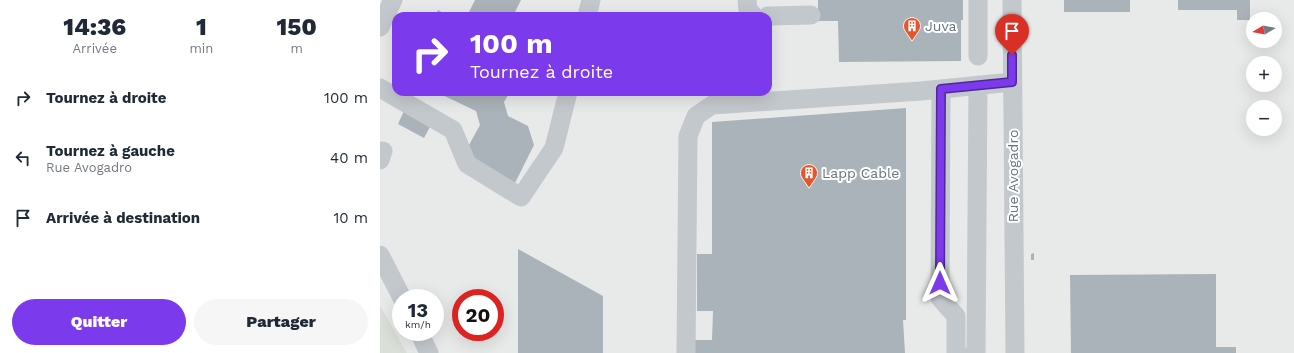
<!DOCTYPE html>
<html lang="fr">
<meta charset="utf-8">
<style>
body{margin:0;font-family:"Work Sans",sans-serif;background:#f6f6f7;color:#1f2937;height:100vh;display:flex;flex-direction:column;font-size:15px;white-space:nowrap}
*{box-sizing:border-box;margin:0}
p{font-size:13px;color:#747a83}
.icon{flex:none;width:22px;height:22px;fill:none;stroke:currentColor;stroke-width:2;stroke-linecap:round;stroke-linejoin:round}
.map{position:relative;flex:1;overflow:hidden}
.panel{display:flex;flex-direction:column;background:#fff;width:380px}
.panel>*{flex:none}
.top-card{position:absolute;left:12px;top:12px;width:380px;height:84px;border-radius:12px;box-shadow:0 4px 16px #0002;background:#7c3aed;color:#fff;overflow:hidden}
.needle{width:26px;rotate:260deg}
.tools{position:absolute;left:866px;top:12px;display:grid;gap:8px}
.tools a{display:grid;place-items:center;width:36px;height:36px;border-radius:50%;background:#fff;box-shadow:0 4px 16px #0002;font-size:20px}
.speed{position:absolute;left:12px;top:289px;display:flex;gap:8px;font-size:20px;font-weight:700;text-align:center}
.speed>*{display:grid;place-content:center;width:52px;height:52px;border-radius:50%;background:#fff;box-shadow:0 4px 16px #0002;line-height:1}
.speed small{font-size:10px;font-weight:400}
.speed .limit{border:6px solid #d22;background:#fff;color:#111}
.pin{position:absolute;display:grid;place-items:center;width:34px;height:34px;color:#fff;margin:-41px -17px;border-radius:50% 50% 50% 0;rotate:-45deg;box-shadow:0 0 4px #0007}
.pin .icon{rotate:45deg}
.me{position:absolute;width:44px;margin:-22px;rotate:0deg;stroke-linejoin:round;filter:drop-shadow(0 0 3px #0008)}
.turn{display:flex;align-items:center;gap:14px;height:84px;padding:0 12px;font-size:18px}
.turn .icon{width:52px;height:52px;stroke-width:2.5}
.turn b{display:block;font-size:28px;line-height:34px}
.eta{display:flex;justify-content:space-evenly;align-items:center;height:68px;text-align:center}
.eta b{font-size:24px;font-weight:800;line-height:28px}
.cta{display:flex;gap:8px;margin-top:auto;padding:8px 12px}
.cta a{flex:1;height:46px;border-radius:24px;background:#7c3aed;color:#fff;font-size:16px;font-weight:800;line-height:46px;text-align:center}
.cta a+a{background:#f6f6f7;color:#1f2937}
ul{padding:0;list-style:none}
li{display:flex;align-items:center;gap:12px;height:60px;padding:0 12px}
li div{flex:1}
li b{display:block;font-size:15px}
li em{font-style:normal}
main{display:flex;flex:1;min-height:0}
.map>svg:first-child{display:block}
.built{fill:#e8e9e9;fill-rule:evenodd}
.green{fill:#dadfd7}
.building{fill:#aab3b9}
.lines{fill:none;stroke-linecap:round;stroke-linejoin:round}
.minor{stroke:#c3c8cc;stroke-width:19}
.route-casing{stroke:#51269a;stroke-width:10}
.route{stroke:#7c3aed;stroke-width:7}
.labels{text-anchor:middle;stroke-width:4;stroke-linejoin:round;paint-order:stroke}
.poi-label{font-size:14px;fill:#657683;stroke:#fff;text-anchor:start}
.street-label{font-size:14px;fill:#657683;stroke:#fff}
</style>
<main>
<section class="panel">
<div class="eta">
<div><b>14:36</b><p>Arrivée</p></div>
<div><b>1</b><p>min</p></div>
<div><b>150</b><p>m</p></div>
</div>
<ul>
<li><svg class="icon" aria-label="right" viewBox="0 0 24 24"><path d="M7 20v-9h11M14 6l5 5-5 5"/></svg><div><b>Tournez à droite</b></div><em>100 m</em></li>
<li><svg class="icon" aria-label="left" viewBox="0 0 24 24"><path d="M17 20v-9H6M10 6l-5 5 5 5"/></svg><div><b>Tournez à gauche</b><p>Rue Avogadro</p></div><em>40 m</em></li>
<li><svg class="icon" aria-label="arrive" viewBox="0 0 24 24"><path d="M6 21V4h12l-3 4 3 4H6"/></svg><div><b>Arrivée à destination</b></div><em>10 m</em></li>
</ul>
<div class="cta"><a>Quitter</a><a>Partager</a></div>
</section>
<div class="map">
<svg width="914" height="353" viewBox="0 0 914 353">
<rect width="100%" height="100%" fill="#fafaf8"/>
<!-- built -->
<path class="built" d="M 0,0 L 914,0 L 914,353 L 27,353 L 0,305 ZM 16,16 L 388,16 L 388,92 L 16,92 ZM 873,19 L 895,19 L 895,41 L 873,41 ZM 873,63 L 895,63 L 895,85 L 873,85 ZM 873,107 L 895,107 L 895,129 L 873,129 ZM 21,298 L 55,298 L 55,332 L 21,332 ZM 81,298 L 115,298 L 115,332 L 81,332 Z"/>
<!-- green -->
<path class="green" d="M 0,305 L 27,353 L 0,353 Z"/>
<!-- building -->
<path class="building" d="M 95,0 L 141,0 L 133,16 L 74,16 L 75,13 L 89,12 Z
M 438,0 L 583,0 L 583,20 L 581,20 L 581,61 L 459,62 L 458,21 L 438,21 Z
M 684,0 L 750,0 L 750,12 L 684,12 Z
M 798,0 L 870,0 L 870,20 L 857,20 L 857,10 L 798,10 Z
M 58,10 L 69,16 L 55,16 Z
M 56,92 L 130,92 L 124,102 L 128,116 L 148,126 L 154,145 L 134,185 L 95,165 L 89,145 L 100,125 L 96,111 Z
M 526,108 L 526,320 L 523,320 L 525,353 L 315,353 L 315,340 L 332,340 L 333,311 L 317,311 L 317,254 L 332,254 L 332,122 Z
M 24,111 L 51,125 L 44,138 L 18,124 Z
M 138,249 L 223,296 L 223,353 L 138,353 Z
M 654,253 L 654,260 L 651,260 L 651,254 Z
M 836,274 L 836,347 L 856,347 L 856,353 L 691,353 L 690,275 Z"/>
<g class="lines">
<!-- minor -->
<path class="minor" d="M 367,0 L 368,10 L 374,16
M 632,0 L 635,353
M 207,16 L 211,0
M 388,16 L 431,15
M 0,27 L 13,0
M 598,56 L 598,0
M 0,88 L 73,130 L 87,164 L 141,197 L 174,148 L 188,92
M 561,89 L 560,298 L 576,316 L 576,353
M 0,160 L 3,151
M 0,255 L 22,298
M 39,332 L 49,353
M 306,353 L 308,136 L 316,116 L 332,105 L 541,91 L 632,82
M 594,353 L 596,352 L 598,85"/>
</g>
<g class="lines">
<defs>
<path id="route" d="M 560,283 L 561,89 L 632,82 L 632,55"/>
</defs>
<!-- route casing -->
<use href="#route" class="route-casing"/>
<!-- route -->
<use href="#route" class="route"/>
</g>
<!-- icons -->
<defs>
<symbol id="building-pin" viewBox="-11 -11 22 30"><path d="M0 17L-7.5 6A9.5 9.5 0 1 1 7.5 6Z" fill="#e4572e" stroke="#fff"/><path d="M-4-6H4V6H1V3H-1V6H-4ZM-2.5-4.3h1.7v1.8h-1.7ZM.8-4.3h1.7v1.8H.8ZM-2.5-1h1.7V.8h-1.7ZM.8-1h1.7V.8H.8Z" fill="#fff"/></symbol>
</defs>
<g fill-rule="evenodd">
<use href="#building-pin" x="522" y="16" width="20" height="27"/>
<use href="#building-pin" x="419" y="163" width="20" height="27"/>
</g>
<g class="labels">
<!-- poi labels -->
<g class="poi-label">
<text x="545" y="31">Juva</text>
<text x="442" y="178">Lapp Cable</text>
</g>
<!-- street labels -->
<g class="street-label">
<text transform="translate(633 176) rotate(-90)" y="5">Rue Avogadro</text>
</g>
</g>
</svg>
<div class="tools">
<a><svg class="needle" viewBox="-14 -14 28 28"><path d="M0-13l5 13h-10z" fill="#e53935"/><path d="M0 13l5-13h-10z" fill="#747a83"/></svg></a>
<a>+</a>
<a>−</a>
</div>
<div class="speed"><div>13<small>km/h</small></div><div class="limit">20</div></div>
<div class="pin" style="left:632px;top:55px;background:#d93025"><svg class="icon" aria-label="arrive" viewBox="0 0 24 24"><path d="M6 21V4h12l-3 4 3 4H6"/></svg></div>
<svg class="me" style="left:560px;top:283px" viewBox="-20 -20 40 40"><path d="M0-17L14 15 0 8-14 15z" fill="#7c3aed" stroke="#fff" stroke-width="4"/></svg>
<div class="top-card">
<div class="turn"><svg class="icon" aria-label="right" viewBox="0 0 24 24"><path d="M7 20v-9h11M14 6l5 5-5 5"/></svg><div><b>100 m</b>Tournez à droite</div></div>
</div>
</div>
</main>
